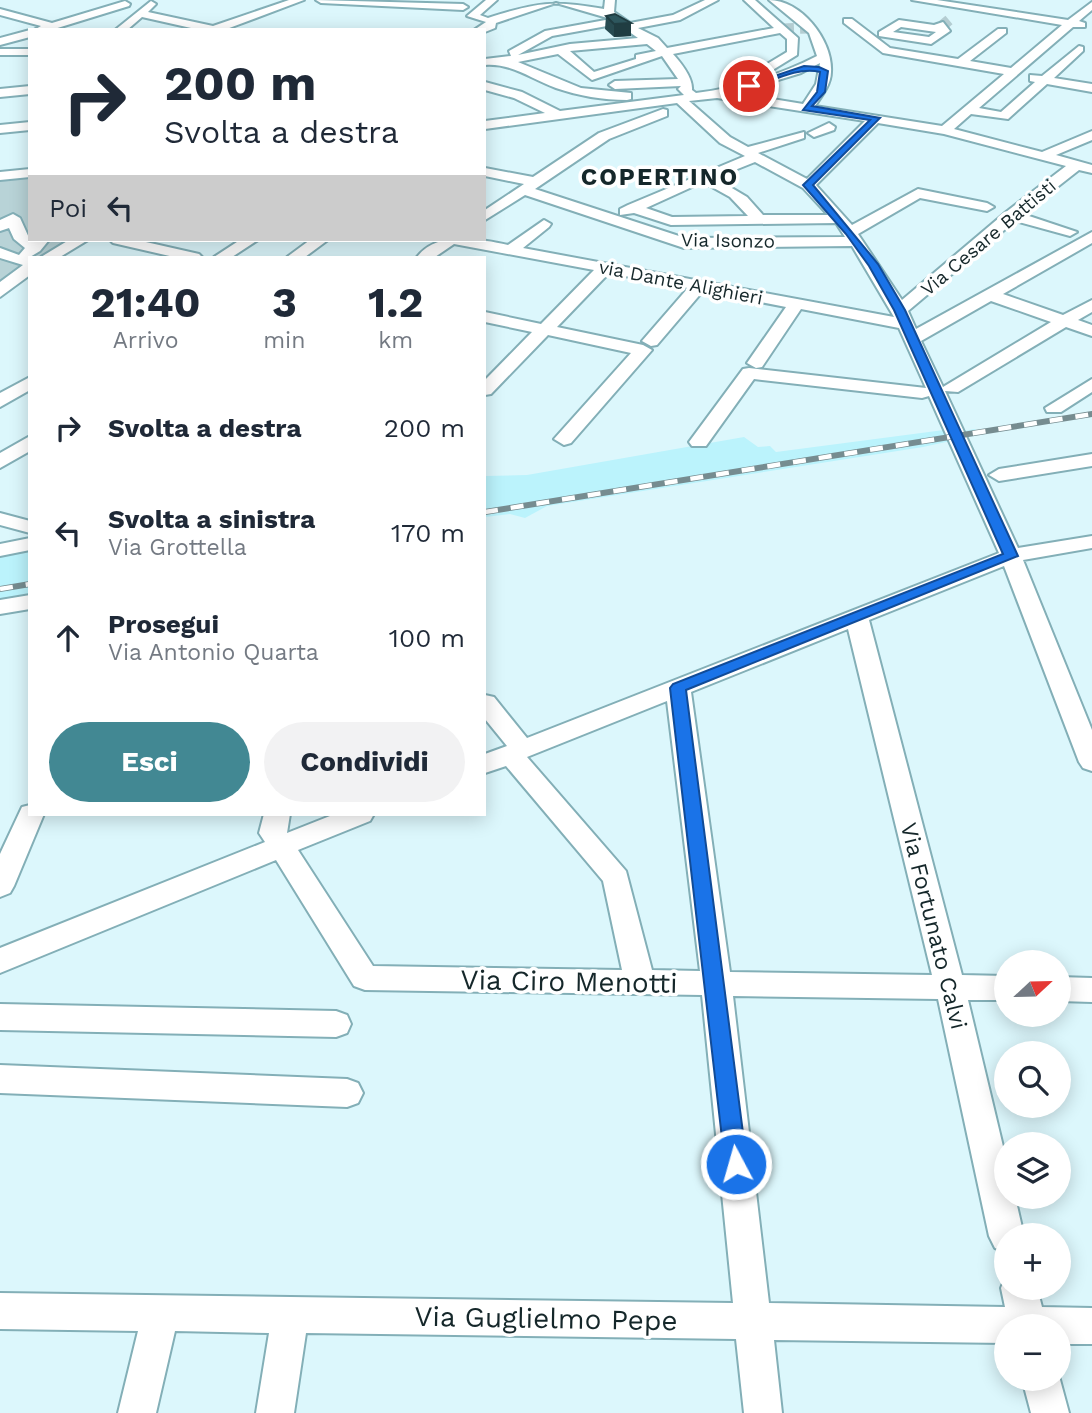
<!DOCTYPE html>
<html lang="it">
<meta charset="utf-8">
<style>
body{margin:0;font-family:"Work Sans",sans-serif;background:#f2f2f3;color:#1f2937;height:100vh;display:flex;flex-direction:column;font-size:26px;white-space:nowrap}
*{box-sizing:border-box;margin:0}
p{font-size:23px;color:#747a83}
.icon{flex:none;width:38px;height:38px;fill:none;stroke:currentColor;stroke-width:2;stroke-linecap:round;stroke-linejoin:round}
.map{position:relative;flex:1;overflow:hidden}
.drawer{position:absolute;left:28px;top:256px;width:458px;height:560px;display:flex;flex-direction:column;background:#fff;border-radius:0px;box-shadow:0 4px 18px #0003}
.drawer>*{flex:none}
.guide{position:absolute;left:28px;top:28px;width:458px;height:214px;border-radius:0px;box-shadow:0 4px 18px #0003;background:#fff;color:#1f2937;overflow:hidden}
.needle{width:46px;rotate:68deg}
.tools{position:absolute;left:994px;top:950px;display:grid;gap:14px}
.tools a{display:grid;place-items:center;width:77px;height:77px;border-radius:50%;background:#fff;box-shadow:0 4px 18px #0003;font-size:35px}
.pin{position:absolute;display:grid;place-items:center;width:60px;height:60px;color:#fff;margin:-30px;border:4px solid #fff;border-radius:50%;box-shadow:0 2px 7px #0007}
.me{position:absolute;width:77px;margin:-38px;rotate:354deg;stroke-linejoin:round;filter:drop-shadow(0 0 5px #0008)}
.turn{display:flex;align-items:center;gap:24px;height:147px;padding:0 21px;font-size:32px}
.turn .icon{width:91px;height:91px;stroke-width:2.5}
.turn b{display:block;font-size:49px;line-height:60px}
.then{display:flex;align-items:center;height:66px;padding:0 21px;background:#0003;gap:14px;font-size:26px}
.eta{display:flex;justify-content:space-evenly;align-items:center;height:119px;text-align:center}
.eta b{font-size:42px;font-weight:700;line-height:49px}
.primary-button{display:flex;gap:14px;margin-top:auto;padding:14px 21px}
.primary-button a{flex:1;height:80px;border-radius:42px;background:#428893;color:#fff;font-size:28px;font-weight:700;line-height:80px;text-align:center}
.primary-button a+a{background:#f2f2f3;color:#1f2937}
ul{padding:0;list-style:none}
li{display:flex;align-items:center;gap:21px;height:105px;padding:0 21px}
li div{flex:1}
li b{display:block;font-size:26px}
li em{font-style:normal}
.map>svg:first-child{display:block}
.built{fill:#bbf3fc}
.green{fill:#b8d3d7}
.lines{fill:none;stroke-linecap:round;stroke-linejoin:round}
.minor-tunnel{stroke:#b4cdd2;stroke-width:11;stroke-dasharray:11 6;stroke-linecap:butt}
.minor-casing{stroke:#83afb7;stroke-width:4}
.minor{fill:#fff;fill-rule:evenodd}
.rail-casing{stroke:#768c90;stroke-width:6}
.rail{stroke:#fff;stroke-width:4.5;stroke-dasharray:13;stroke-linecap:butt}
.wall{fill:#284b51}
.shaded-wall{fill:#203d42}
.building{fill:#2e575e;stroke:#203d42;stroke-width:2}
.route{fill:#1a73e8;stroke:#114b97;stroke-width:2}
.labels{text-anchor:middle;stroke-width:7;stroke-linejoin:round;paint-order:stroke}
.far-street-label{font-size:19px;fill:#15272a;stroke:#fff}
.street-label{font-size:23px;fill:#15272a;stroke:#fff}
.far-district-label{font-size:24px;font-weight:bold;letter-spacing:2px;fill:#15272a;stroke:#fff}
.near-street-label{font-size:28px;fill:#15272a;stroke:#fff}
</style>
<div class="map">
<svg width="1092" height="1413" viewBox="0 0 1092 1413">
<rect width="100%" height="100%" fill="#dcf7fc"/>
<!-- built -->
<path class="built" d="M 975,429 L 978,435 L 923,447 L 547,506 L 525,518 L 510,514 L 485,517 L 485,476 L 527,475 L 744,437 L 758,447 L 770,446 L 776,452 L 944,430 L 946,434 Z
M 30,551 L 30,596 L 0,602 L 0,556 Z"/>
<!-- green -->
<path class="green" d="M 30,177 L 30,240 L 69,240 L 39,257 L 30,257 L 30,263 L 0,280 L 0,180 Z"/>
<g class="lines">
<!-- minor-tunnel -->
<path class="minor-tunnel" d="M 943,25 L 949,20
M 783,29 L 809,28"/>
<defs>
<path id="minor" d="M 289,0 L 304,0 L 224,30 L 200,30 L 142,17 L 127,30 L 115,30 L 151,1 L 156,4 L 148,12 L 213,26 Z
M 316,0 L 463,4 L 468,7 L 463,10 L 321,3 Z
M 486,0 L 497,0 L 480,15 L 488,18 C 538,2 552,0 604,9 L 605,0 L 615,0 L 614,12 L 630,23 L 673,15 L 705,0 L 718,0 L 680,20 L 638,28 L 658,38 L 667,48 L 774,28 L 744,0 L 755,0 L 798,38 L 797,55 L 761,77 L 755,73 L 757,70 L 787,52 L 787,39 L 780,33 L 673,54 C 682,64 693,78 692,90 L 696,93 C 737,88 780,75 817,56 L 809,33 L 769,0 C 801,0 833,40 831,72 C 831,84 822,96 815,106 L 942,126 L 1004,74 L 883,53 L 844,23 L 844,19 L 852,19 L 890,48 L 958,59 L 998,29 L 1006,29 L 1006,33 L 970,61 L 1011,68 L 1062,25 L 912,0 L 937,0 L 1068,20 L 1092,2 L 1092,10 L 1079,21 L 1085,23 L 1085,27 L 1073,27 L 979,108 L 1001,112 L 1035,82 L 1030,81 L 1030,75 L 1042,76 L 1079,46 L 1083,47 L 1083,51 L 1054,78 L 1092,84 L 1092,92 L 1047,84 L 1008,119 L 971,114 L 954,129 L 1042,152 L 1092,131 L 1092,140 L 1056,155 L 1092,165 L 1092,173 L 1079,170 L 1023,214 L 1077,232 L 1070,236 L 1015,221 L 908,311 L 916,329 L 1092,232 L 1092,243 L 1003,294 L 1063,315 L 1092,300 L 1092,312 L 1078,320 L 1092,325 L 1092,336 L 1066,327 L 958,392 L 945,391 L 1018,548 L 1092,536 L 1092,548 L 1023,560 L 1092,730 L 1092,771 L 1083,768 L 1079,762 L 1004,566 L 869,620 L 962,975 L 1006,976 L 1006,1000 L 968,1000 L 1006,1159 L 1006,1197 L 1015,1197 L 1024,1236 L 1006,1236 L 1006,1252 L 995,1248 L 989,1236 L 938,999 L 733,996 L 769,1303 L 1005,1307 L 1001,1288 L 1006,1276 L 1006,1288 L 1037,1288 L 1042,1307 L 1092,1308 L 1092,1344 L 1059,1344 L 1059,1326 L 1006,1326 L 1006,1343 L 774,1340 L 782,1413 L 744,1413 L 736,1339 L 306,1333 L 294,1413 L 256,1413 L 269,1333 L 175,1331 L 156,1413 L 118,1413 L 138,1331 L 0,1329 L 0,1293 L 733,1303 L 702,995 L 365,990 L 354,986 L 276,860 L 0,973 L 0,948 L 265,842 L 259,833 L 264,814 L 290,814 L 287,833 L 335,814 L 374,814 L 370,821 L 298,850 L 373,966 L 622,970 L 603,881 L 506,766 L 485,773 L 485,754 L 507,746 L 485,719 L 485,695 L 494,697 L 527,738 L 999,553 L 929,396 L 922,398 L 754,379 L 706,446 L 692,446 L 689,442 L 743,369 L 749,368 L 926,388 L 899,328 L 801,309 L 762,367 L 756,368 L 747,363 L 786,307 L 703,291 L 657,345 L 651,346 L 642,341 L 688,288 L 609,273 L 557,327 L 643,345 L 652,350 L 571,443 L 564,445 L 554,439 L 631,353 L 548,335 L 491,394 L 485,395 L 485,380 L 532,332 L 485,322 L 485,312 L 541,324 L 594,270 L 454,244 L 435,257 L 417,257 C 438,230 478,239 508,245 L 544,220 L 551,224 L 549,227 L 523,248 L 894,317 L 852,246 L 684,248 L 525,195 L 485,220 L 485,210 L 524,184 L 485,176 L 485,168 L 533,177 L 599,133 L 663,109 L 667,110 L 667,116 L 609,139 L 535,189 L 685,238 L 845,237 L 836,223 L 671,225 L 634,213 L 620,215 L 620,209 L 628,205 L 745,156 L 720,143 L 677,103 L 485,129 L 485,121 L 545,113 L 514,98 L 485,90 L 485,82 L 522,92 L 560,111 L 684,95 L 678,89 L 681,86 L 615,89 L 609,85 L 615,81 L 678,79 L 662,56 L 592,80 L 558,54 L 518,62 L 581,88 L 631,93 L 631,99 L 627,100 C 603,100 579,96 556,88 C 531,79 512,63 485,65 L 485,59 L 511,56 L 509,51 L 545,31 L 611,19 L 556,3 L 496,23 L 495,28 L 485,32 L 474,30 L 486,22 L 467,16 ZM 618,24 L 638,38 L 570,44 L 518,55 L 552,36 ZM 647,44 L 656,51 L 636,55 L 636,59 L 594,72 L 570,51 ZM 820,63 L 816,84 L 803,104 L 736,93 L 801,73 ZM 717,98 L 865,121 L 807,179 L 758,153 L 804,138 L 804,132 L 748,147 L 730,137 L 689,101 ZM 878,123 L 944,134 L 1066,166 L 1006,212 L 902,300 L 858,234 L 920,198 L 987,211 L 994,207 L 987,203 L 918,189 L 852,225 L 816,185 ZM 755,162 L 803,188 L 828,215 L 763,215 L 747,197 L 715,178 ZM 703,182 L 730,197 L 748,216 L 672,217 L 646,208 ZM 991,301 L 1051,322 L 943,387 L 921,341 ZM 848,629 L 932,975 L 730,972 L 691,692 ZM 667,701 L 700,971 L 652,970 L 626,871 L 527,757 Z
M 125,1 L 130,4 L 129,6 L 51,30 L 34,30 L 41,26 L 0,15 L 0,9 L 52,23 Z
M 899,20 L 934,25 L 943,22 L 950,31 L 931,44 L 879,36 L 879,32 ZM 901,27 L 936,32 L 929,37 L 893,32 Z
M 30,30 L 30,37 L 0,45 L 0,38 Z
M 0,49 L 30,49 L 30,55 L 0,55 Z
M 30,86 L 30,94 L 0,97 L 0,89 Z
M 30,122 L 30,130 L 0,133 L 0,125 Z
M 829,123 L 835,127 L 834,130 L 814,137 L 808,133 Z
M 30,169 L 30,177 L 0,180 L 0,172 Z
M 13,214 L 20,218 L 30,240 L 49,240 L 40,251 L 30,257 L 30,275 L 0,297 L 0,282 L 23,265 L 0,258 L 0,248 L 19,255 L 25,248 L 14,239 L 9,228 L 0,231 L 0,220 Z
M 69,240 L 88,240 L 60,257 L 41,257 Z
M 110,240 L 137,240 L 199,254 L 202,257 L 174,257 L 113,243 Z
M 240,240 L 258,240 L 232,257 L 214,257 Z
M 310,240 L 328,240 L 305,257 L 287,257 Z
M 30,377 L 30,390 L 0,407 L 0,393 Z
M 1092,379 L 1092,392 L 1061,412 L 1047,412 L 1045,408 Z
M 30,436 L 30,451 L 0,468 L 0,453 Z
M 1092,454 L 1092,466 L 999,481 L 989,475 L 999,469 Z
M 0,513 L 30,521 L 30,533 L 0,525 Z
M 30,538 L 30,550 L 0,556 L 0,544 Z
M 30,595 L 30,609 L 0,614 L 0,600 Z
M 30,805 L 30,814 L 44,814 L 14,886 L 10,893 L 0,897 L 0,854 L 22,807 Z
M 1059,977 L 1092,978 L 1092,1002 L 1059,1001 Z
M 0,1004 L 336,1011 L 347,1015 L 351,1024 L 347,1033 L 336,1037 L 0,1030 Z
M 0,1065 L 347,1079 L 358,1083 L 363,1093 L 358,1103 L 347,1107 L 0,1093 Z
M 1059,1376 L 1069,1413 L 1031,1413 L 1022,1379 L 1059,1379 Z"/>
</defs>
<!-- minor casing -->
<use href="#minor" class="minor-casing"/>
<!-- minor -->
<use href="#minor" class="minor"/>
<defs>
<path id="rail" d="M 485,512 L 1092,414
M 0,589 L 30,584"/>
</defs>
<!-- rail casing -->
<use href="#rail" class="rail-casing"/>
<!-- rail -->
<use href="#rail" class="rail"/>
</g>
<!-- wall -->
<path class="wall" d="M 606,16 L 631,23 L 631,36 L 614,37 L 605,29 Z"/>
<!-- shaded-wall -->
<path class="shaded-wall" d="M 631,23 L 631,36 L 614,37 L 614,24 Z"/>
<!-- building -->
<path class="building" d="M 615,14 L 631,23 L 614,24 L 606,16 Z"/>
<!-- route -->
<path class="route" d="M 804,66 L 819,67 L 828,71 L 825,92 L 812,106 L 880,118 L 813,185 L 878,264 L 905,310 L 1018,556 L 686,690 L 747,1164 L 744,1171 L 736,1174 L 729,1171 L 725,1164 L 670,688 L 673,684 L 1003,554 L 894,310 L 869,266 L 846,234 L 803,185 L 870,120 L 803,110 L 817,92 L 820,72 C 799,66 772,81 751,88 L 745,86 Z"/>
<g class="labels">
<!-- far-street labels -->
<g class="far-street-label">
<text transform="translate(988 237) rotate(-40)" y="7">Via Cesare Battisti</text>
<text transform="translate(728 240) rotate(1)" y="7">Via Isonzo</text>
<text transform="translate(681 282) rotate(11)" y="7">via Dante Alighieri</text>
</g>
<!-- street labels -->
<g class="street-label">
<text transform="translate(934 926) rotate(76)" y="8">Via Fortunato Calvi</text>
</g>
<!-- far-district labels -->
<g class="far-district-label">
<text x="660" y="185">COPERTINO</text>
</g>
<!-- near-street labels -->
<g class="near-street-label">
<text transform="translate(569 981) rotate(1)" y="10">Via Ciro Menotti</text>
<text transform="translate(546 1318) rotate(1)" y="10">Via Guglielmo Pepe</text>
</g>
</g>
</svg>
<div class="tools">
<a><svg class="needle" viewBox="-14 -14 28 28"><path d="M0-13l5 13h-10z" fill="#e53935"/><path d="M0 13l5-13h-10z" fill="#747a83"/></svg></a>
<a><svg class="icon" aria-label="search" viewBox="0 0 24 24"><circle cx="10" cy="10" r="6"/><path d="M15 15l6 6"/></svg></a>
<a><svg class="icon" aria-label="layers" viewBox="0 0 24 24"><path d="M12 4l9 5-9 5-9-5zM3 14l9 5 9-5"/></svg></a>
<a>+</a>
<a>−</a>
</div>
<div class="pin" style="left:749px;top:86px;background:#d93025"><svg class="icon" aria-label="arrive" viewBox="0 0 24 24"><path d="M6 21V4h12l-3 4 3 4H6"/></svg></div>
<svg class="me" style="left:736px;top:1164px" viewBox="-20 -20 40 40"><circle r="17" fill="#1a73e8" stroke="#fff" stroke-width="3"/><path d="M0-11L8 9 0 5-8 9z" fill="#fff"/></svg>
<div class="guide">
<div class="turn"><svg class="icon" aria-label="right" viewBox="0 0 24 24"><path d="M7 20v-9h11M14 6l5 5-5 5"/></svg><div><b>200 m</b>Svolta a destra</div></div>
<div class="then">Poi<svg class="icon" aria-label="left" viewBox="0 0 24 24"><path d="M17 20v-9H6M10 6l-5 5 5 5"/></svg></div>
</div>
<section class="drawer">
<div class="eta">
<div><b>21:40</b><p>Arrivo</p></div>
<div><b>3</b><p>min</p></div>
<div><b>1.2</b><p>km</p></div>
</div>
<ul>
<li><svg class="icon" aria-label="right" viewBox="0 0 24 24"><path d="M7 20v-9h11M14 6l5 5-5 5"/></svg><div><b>Svolta a destra</b></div><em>200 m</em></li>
<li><svg class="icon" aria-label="left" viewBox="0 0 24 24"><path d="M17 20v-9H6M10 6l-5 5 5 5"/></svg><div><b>Svolta a sinistra</b><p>Via Grottella</p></div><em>170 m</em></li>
<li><svg class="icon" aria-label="ahead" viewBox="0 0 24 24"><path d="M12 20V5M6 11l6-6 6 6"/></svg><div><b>Prosegui</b><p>Via Antonio Quarta</p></div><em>100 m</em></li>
</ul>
<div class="primary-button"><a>Esci</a><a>Condividi</a></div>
</section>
</div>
